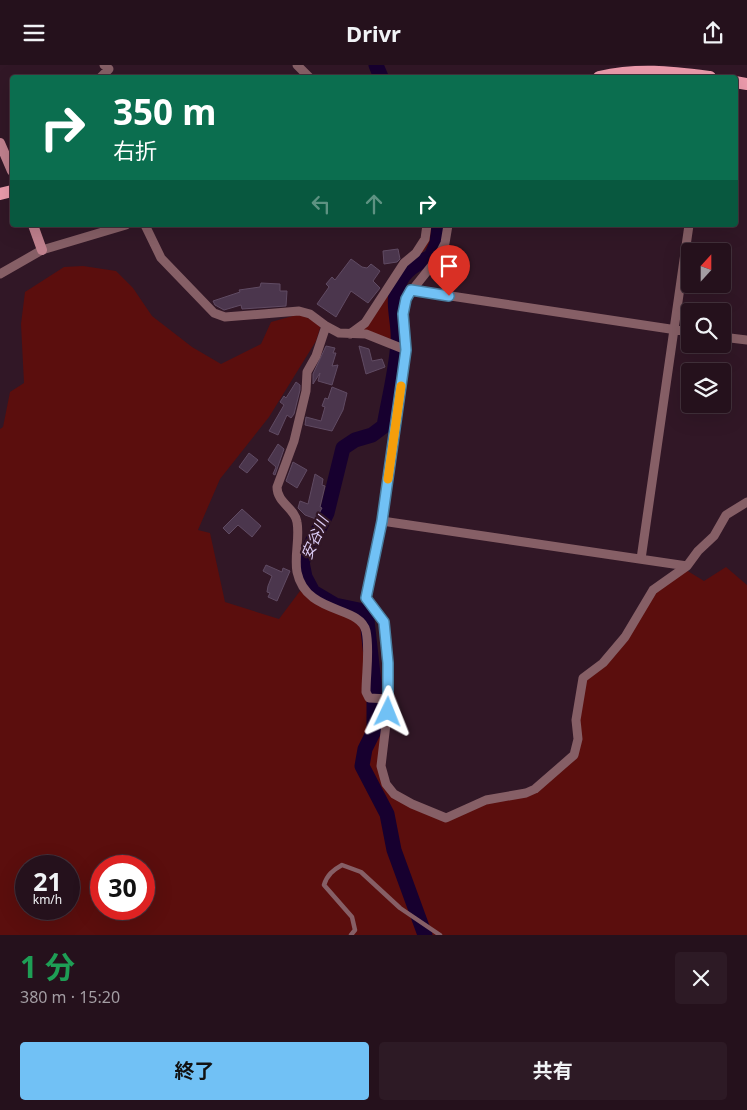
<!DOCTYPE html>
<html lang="ja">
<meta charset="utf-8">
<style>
body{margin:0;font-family:"Noto Sans","Noto Sans JP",sans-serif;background:#2d1a25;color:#f1f3f6;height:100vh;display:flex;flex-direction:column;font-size:19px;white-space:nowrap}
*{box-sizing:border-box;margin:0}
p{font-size:16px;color:#a39da3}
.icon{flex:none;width:28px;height:28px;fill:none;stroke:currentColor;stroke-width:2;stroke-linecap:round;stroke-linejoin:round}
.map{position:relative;height:870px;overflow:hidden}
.details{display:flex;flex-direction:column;background:#25111c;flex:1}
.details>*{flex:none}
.top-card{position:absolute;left:10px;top:10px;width:728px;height:152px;border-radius:5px;box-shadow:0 5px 20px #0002,0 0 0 1px #42313b;background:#0b6e4f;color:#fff;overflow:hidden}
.needle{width:32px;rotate:21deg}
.controls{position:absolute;left:681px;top:178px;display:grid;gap:10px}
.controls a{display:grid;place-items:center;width:50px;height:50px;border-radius:5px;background:#25111c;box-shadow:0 5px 20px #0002,0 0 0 1px #42313b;font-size:25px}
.speed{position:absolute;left:15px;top:790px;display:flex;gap:10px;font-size:25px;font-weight:700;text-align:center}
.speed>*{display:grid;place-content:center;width:65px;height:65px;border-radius:50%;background:#25111c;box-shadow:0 5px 20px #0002,0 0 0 1px #42313b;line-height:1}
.speed small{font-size:12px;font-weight:400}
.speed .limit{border:8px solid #d22;background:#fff;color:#111}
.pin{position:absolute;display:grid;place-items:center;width:42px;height:42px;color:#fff;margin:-51px -21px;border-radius:50% 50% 50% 0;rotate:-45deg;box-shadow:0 0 5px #0007}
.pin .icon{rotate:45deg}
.me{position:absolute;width:55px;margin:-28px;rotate:2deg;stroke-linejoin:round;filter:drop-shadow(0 0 4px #0008)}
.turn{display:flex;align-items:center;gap:18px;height:105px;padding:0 20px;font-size:22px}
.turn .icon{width:65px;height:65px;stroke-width:2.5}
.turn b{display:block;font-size:35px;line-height:42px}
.lanes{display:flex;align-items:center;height:48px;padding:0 20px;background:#0003;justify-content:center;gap:25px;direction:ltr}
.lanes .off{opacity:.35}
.round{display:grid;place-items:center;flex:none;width:52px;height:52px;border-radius:5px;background:#2d1a25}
.overview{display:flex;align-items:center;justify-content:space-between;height:85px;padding:0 20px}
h1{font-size:30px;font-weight:700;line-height:38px;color:#1e9e55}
.cta{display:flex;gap:10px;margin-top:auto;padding:10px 20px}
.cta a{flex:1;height:58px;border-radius:5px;background:#71c1f5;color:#111;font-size:20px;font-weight:700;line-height:58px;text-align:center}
.cta a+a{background:#2d1a25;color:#f1f3f6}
header{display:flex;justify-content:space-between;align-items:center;height:65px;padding:0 20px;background:#25111c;font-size:22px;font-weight:700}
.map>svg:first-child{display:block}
.green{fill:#5b0e0d;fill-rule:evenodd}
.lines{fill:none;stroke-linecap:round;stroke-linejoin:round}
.river{stroke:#17002f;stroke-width:15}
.building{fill:#4b364d;stroke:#604b63}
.lane{stroke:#865f66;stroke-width:4.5}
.street{stroke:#865f66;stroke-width:9}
.secondary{stroke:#c0818e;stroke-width:10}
.primary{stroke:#ec9bac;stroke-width:12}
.route-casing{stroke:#497d9f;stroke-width:12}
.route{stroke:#71c1f5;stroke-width:9}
.slow{stroke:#f59e0b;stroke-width:9}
.labels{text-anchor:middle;stroke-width:4.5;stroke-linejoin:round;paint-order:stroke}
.water-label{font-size:15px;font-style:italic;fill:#dacbf4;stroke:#311726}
</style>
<header><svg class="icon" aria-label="menu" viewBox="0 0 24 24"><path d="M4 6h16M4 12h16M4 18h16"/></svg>Drivr<svg class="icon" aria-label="share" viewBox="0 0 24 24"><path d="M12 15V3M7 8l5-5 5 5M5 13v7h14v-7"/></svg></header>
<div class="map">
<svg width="747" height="870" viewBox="0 0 747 870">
<rect width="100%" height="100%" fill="#311726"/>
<!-- green -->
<path class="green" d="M 429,160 L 433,160 C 434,192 401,196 395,221 C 394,224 395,229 395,232 C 394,248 394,263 394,279 L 362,265 Z
M 83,201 L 116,206 L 133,223 L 152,251 L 192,282 L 221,299 L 261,279 L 271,257 L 300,249 L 321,260 L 316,276 L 269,352 L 220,414 L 198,465 L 210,468 L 225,537 L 279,554 L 303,522 L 355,554 L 364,563 L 364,626 L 386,637 L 385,722 L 445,755 L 486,737 L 526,730 L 576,689 L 584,614 L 604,600 L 656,524 L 686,505 L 704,516 L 726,502 L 747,520 L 747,870 L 0,870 L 0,364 L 3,362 L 10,327 L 24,318 L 21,259 L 25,227 L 64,202 ZM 26,801 L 69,801 L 69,844 L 26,844 ZM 101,801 L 144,801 L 144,844 L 101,844 Z"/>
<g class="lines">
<!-- river -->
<path class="river" d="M 376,0 L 381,12
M 425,870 L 394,785 L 387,749 L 362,701 L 365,684 L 374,666 L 374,618 L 367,555 L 359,545 L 335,540 L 313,527 L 305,512 L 302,497 L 327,448 L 343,383 L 355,375 L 372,370 L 384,361 C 389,333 396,305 398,278 C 400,260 391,238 398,221 C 404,205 417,198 431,192 L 437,178 L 439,160"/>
</g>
<!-- building -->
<path class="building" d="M 398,184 L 400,194 L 397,197 L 384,199 L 383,186 Z
M 351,194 L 362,202 L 367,203 L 371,199 L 380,206 L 373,216 L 380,223 L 368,238 L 351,226 L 336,252 L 317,239 L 329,222 L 326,219 L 332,212 L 335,215 Z
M 261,218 L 280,219 L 280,226 L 287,226 L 286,241 L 242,244 L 241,240 L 224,245 L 215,240 L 213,236 L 240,227 L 239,225 L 260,222 Z
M 326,281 L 335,283 L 333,288 L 336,288 L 332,301 L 338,300 L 332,320 L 318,316 L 320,308 L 313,319 L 313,309 Z
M 359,281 L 369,284 L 372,296 L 382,294 L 385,302 L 366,309 Z
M 296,317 L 300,320 L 300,325 L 294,349 L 291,353 L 287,350 L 278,370 L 269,366 L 284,340 L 280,337 L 284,331 L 286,333 Z
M 332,322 L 347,328 L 343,345 L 332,366 L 305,360 L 306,352 L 321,356 L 325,342 L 322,341 L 325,333 L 328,334 Z
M 278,379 L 284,384 L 275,410 L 273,409 L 276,402 L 268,395 Z
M 249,388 L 258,395 L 247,408 L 239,402 Z
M 293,397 L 307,405 L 297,423 L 286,416 Z
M 315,409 L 323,414 L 322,420 L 325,421 L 320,442 L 322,443 L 316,454 L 305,450 L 298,443 L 300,436 L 308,439 Z
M 242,444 L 261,461 L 252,472 L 238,460 L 229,469 L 223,463 Z
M 266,500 L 282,507 L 283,503 L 290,506 L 277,536 L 268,532 L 270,528 L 267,527 L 268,521 L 272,511 L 263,506 Z"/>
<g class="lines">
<!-- lane -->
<path class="lane" d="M 351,870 L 355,865 L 352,852 L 324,820 C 327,810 333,805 342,800 L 361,807 L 400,843 L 440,870"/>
<!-- street -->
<path class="street" d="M 297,0 L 309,12
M 101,12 L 109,4 L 104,0
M 145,160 L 161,193 L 214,248 L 225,252 L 299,246 L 310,249 L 326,261 L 316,291 L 307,307 L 306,326 L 294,376 L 277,422 C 277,438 295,443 297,457 C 300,473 294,491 297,507 C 306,550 360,540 366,566 C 370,584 366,608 366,627 L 369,633 L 389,634
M 448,160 L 445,178 L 437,194 L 405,234 L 403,249 L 406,285 L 382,456 L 366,533 L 384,557 L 389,634 L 381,701 L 386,719 L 394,729 L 412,739 L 446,753 L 486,735 L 526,728 L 535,724 L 574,690 L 578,674 L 576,655 L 583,613 L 603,598 L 625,572 L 653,525 L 687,501 L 698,486 L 714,471 L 726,450 L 747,437
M 0,209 L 42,185 L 126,160
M 411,225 L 690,267
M 326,261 L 339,268 L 366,269 L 406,285
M 350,269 L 365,258 L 404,198 L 416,188 L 425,174 L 427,160
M 722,272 L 747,275
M 382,456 L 687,501
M 641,494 L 689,160"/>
<!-- secondary -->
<path class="secondary" d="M 0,78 L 12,106
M 33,160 L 42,185"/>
<!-- primary -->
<path class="primary" d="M 599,12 C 639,3 670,7 710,12
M 735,17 L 747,19
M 0,129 L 12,126"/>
</g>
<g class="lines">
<defs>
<path id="route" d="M 388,647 L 388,598 L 384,557 L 366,533 L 382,456 L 406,285 L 403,249 L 406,234 L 411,225 L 449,231"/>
</defs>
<!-- route casing -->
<use href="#route" class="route-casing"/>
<!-- route -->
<use href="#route" class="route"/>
<!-- slow -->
<path class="slow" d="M 388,414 L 401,321"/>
</g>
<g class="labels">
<!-- water labels -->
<g class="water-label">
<text transform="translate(315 473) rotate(-66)" y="5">安谷川</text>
</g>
</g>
</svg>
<div class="controls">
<a><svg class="needle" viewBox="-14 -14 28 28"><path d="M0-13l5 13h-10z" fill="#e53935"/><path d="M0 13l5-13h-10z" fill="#a39da3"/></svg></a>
<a><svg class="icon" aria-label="search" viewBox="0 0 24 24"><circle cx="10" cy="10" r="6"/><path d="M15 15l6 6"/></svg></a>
<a><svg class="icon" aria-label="layers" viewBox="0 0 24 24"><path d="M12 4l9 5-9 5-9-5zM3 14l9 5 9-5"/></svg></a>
</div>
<div class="speed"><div>21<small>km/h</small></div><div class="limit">30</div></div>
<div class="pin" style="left:449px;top:231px;background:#d93025"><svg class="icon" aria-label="arrive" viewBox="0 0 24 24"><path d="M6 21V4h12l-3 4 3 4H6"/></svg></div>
<svg class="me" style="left:388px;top:647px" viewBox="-20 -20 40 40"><path d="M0-17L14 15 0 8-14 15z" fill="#71c1f5" stroke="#fff" stroke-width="4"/></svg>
<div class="top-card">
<div class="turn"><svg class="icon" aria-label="right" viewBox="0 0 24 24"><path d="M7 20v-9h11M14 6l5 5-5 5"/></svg><div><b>350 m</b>右折</div></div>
<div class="lanes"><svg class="icon off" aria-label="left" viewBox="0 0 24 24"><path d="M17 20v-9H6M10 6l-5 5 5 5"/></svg><svg class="icon off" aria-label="ahead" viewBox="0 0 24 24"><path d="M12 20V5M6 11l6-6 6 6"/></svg><svg class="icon" aria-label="right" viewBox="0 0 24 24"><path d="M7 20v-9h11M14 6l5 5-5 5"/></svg></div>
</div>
</div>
<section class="details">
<div class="overview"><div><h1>1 分</h1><p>380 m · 15:20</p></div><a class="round"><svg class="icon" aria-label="close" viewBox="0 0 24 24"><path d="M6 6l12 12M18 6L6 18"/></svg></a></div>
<div class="cta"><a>終了</a><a>共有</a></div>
</section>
